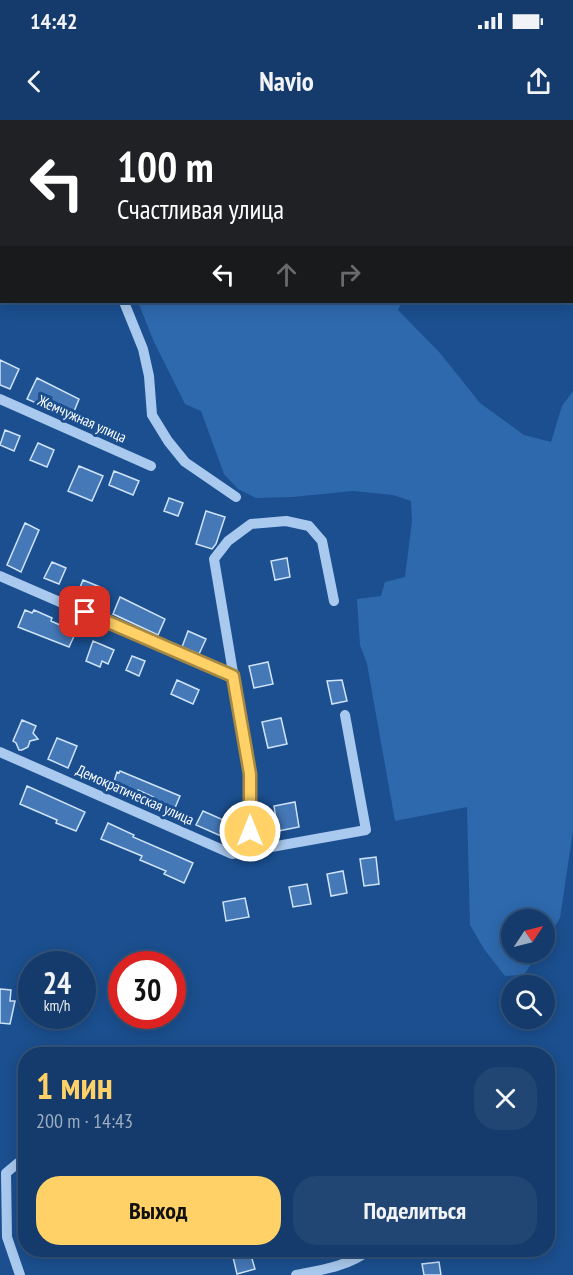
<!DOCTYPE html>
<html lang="ru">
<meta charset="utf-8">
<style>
body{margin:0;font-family:"PT Sans Narrow",sans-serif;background:#214673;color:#f1f3f6;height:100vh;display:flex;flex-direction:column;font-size:22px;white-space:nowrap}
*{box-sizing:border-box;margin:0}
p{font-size:20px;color:#9dadc1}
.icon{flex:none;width:33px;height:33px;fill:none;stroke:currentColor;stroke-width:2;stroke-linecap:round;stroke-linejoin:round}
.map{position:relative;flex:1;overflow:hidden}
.sheet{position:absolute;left:18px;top:927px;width:537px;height:210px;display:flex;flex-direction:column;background:#143b6b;border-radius:24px;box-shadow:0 3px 15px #0003,0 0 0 2px #33557e}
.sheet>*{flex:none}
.top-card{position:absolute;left:0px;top:0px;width:573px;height:183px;box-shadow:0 3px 15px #0003,0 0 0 2px #33557e;background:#202124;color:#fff;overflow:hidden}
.needle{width:39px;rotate:55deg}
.fabs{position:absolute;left:501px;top:789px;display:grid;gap:12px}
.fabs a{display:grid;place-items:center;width:54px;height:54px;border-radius:50%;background:#143b6b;box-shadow:0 3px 15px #0003,0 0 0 2px #33557e;font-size:30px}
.speed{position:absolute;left:18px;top:831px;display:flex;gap:12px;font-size:30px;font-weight:700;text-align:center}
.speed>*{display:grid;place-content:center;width:78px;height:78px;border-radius:50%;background:#143b6b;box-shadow:0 3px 15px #0003,0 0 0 2px #33557e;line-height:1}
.speed small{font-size:15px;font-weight:400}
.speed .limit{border:9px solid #d22;background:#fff;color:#111}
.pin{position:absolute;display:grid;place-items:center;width:51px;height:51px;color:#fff;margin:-26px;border-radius:12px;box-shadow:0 3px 9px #0006}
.me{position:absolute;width:66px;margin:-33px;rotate:0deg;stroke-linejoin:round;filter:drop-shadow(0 0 4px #0008)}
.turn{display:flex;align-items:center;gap:21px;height:126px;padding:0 18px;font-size:27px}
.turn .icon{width:78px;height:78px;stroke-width:2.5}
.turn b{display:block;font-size:42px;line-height:51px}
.lanes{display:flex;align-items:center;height:57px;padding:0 18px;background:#0003;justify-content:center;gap:30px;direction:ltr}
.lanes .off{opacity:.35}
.round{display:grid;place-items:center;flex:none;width:63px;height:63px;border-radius:24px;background:#214673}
.headline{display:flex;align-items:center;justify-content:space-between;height:102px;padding:0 18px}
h1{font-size:36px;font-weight:600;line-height:45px;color:#ffd166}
.primary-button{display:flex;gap:12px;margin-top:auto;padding:12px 18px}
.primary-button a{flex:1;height:69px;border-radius:24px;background:#ffd166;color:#111;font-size:24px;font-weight:600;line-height:69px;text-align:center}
.primary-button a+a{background:#214673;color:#f1f3f6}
.status{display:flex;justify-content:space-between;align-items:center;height:42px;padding:0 30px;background:#143b6b;direction:ltr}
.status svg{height:16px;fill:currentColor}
header{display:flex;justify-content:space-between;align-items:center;height:78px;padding:0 18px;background:#143b6b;font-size:27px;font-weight:600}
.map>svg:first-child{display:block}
.green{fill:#2e69ad}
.building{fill:#4478b7;stroke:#cfe3fa;stroke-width:1.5}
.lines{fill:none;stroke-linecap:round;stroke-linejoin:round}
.minor{stroke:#a9c9ee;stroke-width:10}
.route-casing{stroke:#a68842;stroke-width:15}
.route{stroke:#ffd166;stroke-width:10}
.labels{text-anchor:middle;stroke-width:6;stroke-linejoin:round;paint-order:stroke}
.street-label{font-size:15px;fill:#fff;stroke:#1b4f8f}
</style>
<div class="status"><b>14:42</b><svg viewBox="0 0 49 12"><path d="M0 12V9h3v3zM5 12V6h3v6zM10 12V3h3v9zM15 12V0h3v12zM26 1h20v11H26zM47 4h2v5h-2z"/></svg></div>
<header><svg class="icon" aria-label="back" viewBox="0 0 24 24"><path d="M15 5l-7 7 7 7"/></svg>Navio<svg class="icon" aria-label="share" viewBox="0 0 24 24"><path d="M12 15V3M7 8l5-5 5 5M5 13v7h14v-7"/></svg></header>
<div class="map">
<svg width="573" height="1155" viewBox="0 0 573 1155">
<rect width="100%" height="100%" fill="#1b4f8f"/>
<!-- green -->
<path class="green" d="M 59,0 L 304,0 L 306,1 L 60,2 Z
M 138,182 L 402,182 L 398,190 L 440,233 L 480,283 L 524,315 L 551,322 L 562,286 L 573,271 L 573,711 L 560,798 L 545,822 L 544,800 L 512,800 L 512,832 L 538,833 L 524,855 L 505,856 L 484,829 L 470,805 L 467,687 L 395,701 L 367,544 L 360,525 L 357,479 L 381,476 L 385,462 L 405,457 L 412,401 L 411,381 L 393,375 L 353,371 L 293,377 L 256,378 L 238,369 L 224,354 L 201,291 L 185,284 L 154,222 Z"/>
<!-- building -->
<path class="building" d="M 0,240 L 19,249 L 10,269 L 0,265 Z
M 37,258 L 79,279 L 71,299 L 27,279 Z
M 5,310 L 20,316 L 14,331 L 0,325 Z
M 38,323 L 54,330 L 47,347 L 30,340 Z
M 79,346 L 103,356 L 92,381 L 68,371 Z
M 114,351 L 139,361 L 133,375 L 109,365 Z
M 169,378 L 183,383 L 178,396 L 164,391 Z
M 206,391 L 225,397 L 216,424 L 212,429 L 196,424 Z
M 25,403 L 39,410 L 21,452 L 7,445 Z
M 287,438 L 290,457 L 275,460 L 271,441 Z
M 52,442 L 66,448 L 59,464 L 44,458 Z
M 83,460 L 100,467 L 92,484 L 81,483 L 79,478 L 76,477 Z
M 120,477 L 165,499 L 158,515 L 113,494 Z
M 25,490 L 32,493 L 34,490 L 52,498 L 51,501 L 76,512 L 69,527 L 18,507 Z
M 188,511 L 206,519 L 199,534 L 182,527 Z
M 93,521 L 114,530 L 108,544 L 102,541 L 100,547 L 86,541 Z
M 132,536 L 145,541 L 139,556 L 126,550 Z
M 268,542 L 273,564 L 254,568 L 249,546 Z
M 177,560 L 199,570 L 193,584 L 171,574 Z
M 342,560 L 347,581 L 332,584 L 327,561 Z
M 281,598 L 287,624 L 268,628 L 262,602 Z
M 22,600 L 36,606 L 33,613 L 38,619 L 30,621 L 28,627 L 22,630 L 19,630 L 16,623 L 13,621 Z
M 57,618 L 77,626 L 68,648 L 48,639 Z
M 120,651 L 180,676 L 172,695 L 150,685 L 153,677 L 138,670 L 133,681 L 111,671 L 117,652 L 119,653 Z
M 27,666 L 85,692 L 76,711 L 56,703 L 57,700 L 20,684 Z
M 295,682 L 299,707 L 278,711 L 274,686 Z
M 203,691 L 228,702 L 221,716 L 196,705 Z
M 108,703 L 134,715 L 133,717 L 193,743 L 184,763 L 164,754 L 166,751 L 140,740 L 142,736 L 101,719 Z
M 376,737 L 379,764 L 364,766 L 360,739 Z
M 343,751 L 347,773 L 331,776 L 327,754 Z
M 307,764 L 311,784 L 293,787 L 289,767 Z
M 245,778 L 249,797 L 226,801 L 223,782 Z
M 0,869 L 11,870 L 10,881 L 15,881 L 10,904 L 0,903 Z
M 250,1132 L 255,1149 L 237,1154 L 233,1137 Z
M 439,1142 L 441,1155 L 424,1155 L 422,1144 Z"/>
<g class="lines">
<!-- minor -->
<path class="minor" d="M 38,0 L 39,2
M 124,182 L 143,229 L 149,256 L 152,295 L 168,321 L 185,342 L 236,377
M 0,279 L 151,346
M 0,456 L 233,557
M 0,632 L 232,734 L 366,710 L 345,595
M 250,730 L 250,654 L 214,439 L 228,421 L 251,404 L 286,401 L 309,406 L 322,421 L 334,481
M 20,1155 L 7,1117 L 6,1053 L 18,1043 L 26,1043
M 296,1155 C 321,1150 349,1146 369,1130"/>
</g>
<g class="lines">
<defs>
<path id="route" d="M 85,492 L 233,556 L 250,654 L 250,711"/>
</defs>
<!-- route casing -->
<use href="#route" class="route-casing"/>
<!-- route -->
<use href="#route" class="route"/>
</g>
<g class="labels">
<!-- street labels -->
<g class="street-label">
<text transform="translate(82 299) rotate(24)" y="5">Жемчужная улица</text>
<text transform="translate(135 675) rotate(24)" y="5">Демократическая улица</text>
</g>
</g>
</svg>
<div class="fabs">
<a><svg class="needle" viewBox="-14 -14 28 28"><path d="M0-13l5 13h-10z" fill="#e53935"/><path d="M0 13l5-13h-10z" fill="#9dadc1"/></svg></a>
<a><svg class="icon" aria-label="search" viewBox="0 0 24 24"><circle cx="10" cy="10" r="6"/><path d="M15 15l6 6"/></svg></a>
</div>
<div class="speed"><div>24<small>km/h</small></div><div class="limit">30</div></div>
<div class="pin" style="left:85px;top:492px;background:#d93025"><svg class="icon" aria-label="arrive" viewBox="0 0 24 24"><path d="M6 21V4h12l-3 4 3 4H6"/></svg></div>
<svg class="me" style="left:250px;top:711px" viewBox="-20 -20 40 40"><circle r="17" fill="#ffd166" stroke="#fff" stroke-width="3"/><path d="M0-11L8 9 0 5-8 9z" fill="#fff"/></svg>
<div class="top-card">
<div class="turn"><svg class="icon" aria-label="left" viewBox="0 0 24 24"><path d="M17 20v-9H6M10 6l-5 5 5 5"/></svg><div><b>100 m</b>Счастливая улица</div></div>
<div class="lanes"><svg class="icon" aria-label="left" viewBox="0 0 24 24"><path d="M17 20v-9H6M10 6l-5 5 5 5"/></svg><svg class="icon off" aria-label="ahead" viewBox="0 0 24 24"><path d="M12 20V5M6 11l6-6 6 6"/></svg><svg class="icon off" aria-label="right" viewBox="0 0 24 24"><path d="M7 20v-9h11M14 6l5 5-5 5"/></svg></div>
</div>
<section class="sheet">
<div class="headline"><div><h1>1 мин</h1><p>200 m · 14:43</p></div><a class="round"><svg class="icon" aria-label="close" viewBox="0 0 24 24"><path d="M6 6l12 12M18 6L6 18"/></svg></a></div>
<div class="primary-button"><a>Выход</a><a>Поделиться</a></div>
</section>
</div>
